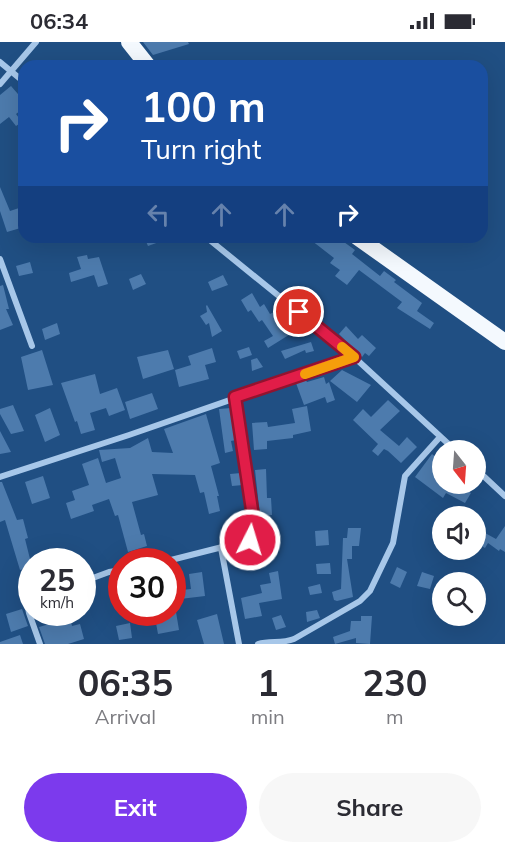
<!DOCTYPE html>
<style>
body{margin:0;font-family:Mulish,sans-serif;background:#f7f7f7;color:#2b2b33;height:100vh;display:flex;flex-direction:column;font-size:22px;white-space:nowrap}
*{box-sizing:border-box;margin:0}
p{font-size:20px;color:#7c7c81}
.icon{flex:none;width:33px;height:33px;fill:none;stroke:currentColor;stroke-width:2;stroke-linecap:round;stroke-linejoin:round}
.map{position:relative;height:602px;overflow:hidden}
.side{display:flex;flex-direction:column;background:#fff;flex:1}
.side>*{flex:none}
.banner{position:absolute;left:18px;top:18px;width:470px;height:183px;border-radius:18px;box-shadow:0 6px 24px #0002;background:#1a4fa0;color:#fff;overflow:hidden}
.needle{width:39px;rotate:163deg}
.buttons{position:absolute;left:432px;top:398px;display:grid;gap:12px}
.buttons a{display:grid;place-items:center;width:54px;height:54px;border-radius:50%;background:#fff;box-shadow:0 6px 24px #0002;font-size:30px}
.speed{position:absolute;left:18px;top:506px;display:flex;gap:12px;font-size:30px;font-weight:700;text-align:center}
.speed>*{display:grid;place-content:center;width:78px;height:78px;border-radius:50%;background:#fff;box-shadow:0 6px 24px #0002;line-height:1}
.speed small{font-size:15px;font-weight:400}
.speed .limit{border:9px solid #d22;background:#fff;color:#111}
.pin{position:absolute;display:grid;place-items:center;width:51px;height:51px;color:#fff;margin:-26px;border:3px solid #fff;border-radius:50%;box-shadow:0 2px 6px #0007}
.me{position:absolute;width:66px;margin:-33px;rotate:5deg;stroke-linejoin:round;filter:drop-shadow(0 0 4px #0008)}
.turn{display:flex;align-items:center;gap:21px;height:126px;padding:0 24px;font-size:27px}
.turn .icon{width:78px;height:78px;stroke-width:2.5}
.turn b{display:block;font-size:42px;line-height:51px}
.lanes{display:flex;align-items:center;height:57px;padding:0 24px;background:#0003;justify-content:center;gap:30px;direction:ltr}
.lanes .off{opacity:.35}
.eta{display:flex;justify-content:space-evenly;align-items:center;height:102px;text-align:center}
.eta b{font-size:36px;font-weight:700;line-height:42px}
.cta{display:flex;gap:12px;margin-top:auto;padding:12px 24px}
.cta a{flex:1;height:69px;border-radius:36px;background:#7c3aed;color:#fff;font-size:24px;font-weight:700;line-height:69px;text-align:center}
.cta a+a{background:#f7f7f7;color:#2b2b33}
.status{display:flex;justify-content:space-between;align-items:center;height:42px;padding:0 30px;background:#fff;direction:ltr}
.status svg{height:16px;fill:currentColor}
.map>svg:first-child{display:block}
.building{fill:#4d7bad}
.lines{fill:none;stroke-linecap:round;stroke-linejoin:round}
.minor{stroke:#a7c7e9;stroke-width:6}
.trunk{stroke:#f4f9fe;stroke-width:16}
.route-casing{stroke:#92132f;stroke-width:15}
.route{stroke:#e11d48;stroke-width:10}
.slow{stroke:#f59e0b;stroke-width:10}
</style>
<div class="status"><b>06:34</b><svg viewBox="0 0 49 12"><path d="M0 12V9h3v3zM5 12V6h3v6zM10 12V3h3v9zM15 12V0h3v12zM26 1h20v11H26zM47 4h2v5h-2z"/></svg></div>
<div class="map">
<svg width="505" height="602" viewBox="0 0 505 602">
<rect width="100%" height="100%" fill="#204f83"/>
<!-- building -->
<path class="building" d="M 143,0 L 188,0 L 189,2 L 153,13 Z
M 11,44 L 24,59 L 24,66 L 16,72 L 22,80 L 16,84 L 9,75 L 0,82 L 0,53 Z
M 0,145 L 10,169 L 22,165 L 24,185 L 7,190 L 0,169 Z
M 144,195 L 170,195 L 170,196 L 148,204 Z
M 307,195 L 337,195 L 355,208 L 352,212 L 380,234 L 384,229 L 396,238 L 394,240 L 422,261 L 417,269 L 434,281 L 430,287 L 397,266 L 402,260 L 359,228 L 347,243 L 335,234 L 340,228 L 330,221 L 334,216 Z
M 87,213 L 88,217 L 99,215 L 108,242 L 98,245 L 94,233 L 71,240 L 69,231 L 81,227 L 77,215 Z
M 30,220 L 33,231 L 19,234 L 16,224 Z
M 141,232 L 146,242 L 133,248 L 129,237 Z
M 223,233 L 228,243 L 212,249 L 208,240 Z
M 3,243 L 9,267 L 6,267 L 13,283 L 0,288 L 0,244 Z
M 252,251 L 260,265 L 264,262 L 270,272 L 274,270 L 283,283 L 286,281 L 292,291 L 268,306 L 264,299 L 273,294 L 262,278 L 259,280 L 251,268 L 248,270 L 241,258 Z
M 207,263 L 222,289 L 212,295 L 209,281 L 206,283 L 200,274 L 207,270 L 206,264 Z
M 57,281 L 60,292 L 45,298 L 42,287 Z
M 346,284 L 358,297 L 362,293 L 376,306 L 369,314 L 365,311 L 362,315 L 339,292 Z
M 311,300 L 314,309 L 306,311 L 305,308 L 285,317 L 281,309 Z
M 249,305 L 252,313 L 240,317 L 237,309 Z
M 212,306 L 216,320 L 205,323 L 209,337 L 179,345 L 175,328 L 191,323 L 188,314 Z
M 42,308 L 53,343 L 28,348 L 21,315 Z
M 168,308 L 174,327 L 143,337 L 137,315 Z
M 257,316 L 263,325 L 252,329 L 251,318 Z
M 342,328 L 371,343 L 357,360 L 330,339 Z
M 95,332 L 100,352 L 117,346 L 125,368 L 109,374 L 106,366 L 90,371 L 95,388 L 81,392 L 77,379 L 75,380 L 61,341 Z
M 324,335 L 326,342 L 329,340 L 335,358 L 327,361 L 325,355 L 304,363 L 296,341 L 305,337 L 307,340 Z
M 152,351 L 158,367 L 130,377 L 125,360 Z
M 388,358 L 400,369 L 380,388 L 399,404 L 407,395 L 417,405 L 401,421 L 388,409 L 384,407 L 378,414 L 372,409 L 378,402 L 353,378 L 363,367 L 371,375 Z
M 13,363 L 24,389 L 11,392 L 0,372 L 0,367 Z
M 307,364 L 311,389 L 293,393 L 293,396 L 267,399 L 267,407 L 254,408 L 252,381 L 267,380 L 268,385 L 295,381 L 292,367 Z
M 50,366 L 60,393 L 45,400 L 35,373 Z
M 231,366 L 236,398 L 231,399 L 233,409 L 225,411 L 219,367 Z
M 206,372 L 220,421 L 211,424 L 219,454 L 217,454 L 220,469 L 209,472 L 204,450 L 200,451 L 195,433 L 152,432 L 158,453 L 132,460 L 141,493 L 144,492 L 147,504 L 128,510 L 118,473 L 115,474 L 109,457 L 92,463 L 94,469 L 71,477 L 66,461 L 75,458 L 72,449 L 89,443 L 82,422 L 98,416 L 106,441 L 121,436 L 115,416 L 102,420 L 99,408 L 130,406 L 148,396 L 152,410 L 173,411 L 164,387 Z
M 0,389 L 11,410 L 0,412 Z
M 432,412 L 442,420 L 442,441 L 456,441 L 471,451 L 465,461 L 446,451 L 443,456 L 415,435 Z
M 266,427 L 267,456 L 271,456 L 272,473 L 260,474 L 255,428 Z
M 241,431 L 243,443 L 232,444 L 230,432 Z
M 43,434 L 50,456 L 32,462 L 25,440 Z
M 0,440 L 2,440 L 17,478 L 23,477 L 28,496 L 25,497 L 32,525 L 20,528 L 5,478 L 0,480 Z
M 505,484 L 505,510 L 500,507 L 499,509 L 488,501 L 485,506 L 476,501 L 479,495 L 476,493 L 476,486 L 496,497 Z
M 348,486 L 361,486 L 359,504 L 352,504 L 352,517 L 347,517 L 353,555 L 337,559 L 334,558 L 332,550 L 341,547 L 343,496 L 347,496 Z
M 328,488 L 329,503 L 316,504 L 315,489 Z
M 253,502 L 257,520 L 241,524 L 239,515 L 244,514 L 242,505 Z
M 330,521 L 331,532 L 317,532 L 316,522 Z
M 397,525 L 407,530 L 400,546 L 390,541 Z
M 278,529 L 282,557 L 259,561 L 262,574 L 245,577 L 241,556 L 262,551 L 260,543 L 271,541 L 269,531 Z
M 202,530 L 205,554 L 172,558 L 172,549 L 191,547 L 189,532 Z
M 422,530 L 434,534 L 430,547 L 417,544 Z
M 122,533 L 122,542 L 112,543 L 112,535 Z
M 320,542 L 322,551 L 310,553 L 308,545 Z
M 22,567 L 28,584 L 11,590 L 6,572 Z
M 317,568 L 320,576 L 307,580 L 306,570 Z
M 154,570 L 176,570 L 179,588 L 158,592 Z
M 217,572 L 224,602 L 204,602 L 197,578 Z
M 281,573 L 286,585 L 276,588 L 272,576 Z
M 361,574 L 372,574 L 370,602 L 356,601 L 356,596 L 335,602 L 333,595 L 350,589 L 351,579 L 361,579 Z
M 70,576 L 72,584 L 80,582 L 84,597 L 68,602 L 45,602 L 39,585 Z
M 130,581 L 132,596 L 119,598 L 116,584 Z
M 20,593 L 23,602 L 0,602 L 0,600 Z"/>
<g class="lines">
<!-- minor -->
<path class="minor" d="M 0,20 L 24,40
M 0,42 L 36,0
M 206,195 L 354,315 L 455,408
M 0,217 L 32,304
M 476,427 L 505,454
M 0,435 L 129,393 L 354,315
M 221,506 L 239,602
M 167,519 L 250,498 L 255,491 L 235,355
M 82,540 L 109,530 L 122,528
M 32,561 L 28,566 L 29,571 L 40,602
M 258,602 C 270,598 281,602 294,597 L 360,559 L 370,549 L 393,501 L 405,434 L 440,395"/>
<!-- trunk -->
<path class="trunk" d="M 129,0 L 148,24
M 357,195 L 505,300"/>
</g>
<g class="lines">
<defs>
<path id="route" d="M 250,498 L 254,495 L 255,488 L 235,355 L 354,315 L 299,270"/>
</defs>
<!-- route casing -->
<use href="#route" class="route-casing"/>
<!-- route -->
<use href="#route" class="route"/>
<!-- slow -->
<path class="slow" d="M 305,332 L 354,315 L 342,305"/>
</g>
</svg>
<div class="buttons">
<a><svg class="needle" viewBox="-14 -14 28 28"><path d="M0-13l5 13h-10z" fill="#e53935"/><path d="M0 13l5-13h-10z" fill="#7c7c81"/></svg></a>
<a><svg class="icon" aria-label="sound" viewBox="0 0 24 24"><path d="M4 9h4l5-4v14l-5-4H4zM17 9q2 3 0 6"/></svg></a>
<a><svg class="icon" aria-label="search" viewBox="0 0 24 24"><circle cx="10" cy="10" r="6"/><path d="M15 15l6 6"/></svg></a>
</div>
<div class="speed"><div>25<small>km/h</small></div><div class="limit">30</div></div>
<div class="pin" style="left:299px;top:270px;background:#d93025"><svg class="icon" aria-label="arrive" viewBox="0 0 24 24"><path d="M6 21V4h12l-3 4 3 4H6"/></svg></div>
<svg class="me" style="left:250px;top:498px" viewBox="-20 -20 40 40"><circle r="17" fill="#e11d48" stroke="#fff" stroke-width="3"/><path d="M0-11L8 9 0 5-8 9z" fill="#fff"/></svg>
<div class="banner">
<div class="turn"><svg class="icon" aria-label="right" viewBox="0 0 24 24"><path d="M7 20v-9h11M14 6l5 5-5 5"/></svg><div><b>100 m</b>Turn right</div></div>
<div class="lanes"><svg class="icon off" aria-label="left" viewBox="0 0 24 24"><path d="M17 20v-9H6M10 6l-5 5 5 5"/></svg><svg class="icon off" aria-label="ahead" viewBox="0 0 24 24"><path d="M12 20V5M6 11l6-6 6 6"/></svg><svg class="icon off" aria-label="ahead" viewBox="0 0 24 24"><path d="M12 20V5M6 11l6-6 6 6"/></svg><svg class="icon" aria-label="right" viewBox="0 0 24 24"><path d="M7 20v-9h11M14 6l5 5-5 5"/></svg></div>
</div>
</div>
<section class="side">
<div class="eta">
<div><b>06:35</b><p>Arrival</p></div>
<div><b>1</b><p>min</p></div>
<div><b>230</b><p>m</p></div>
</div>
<div class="cta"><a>Exit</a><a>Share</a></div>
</section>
